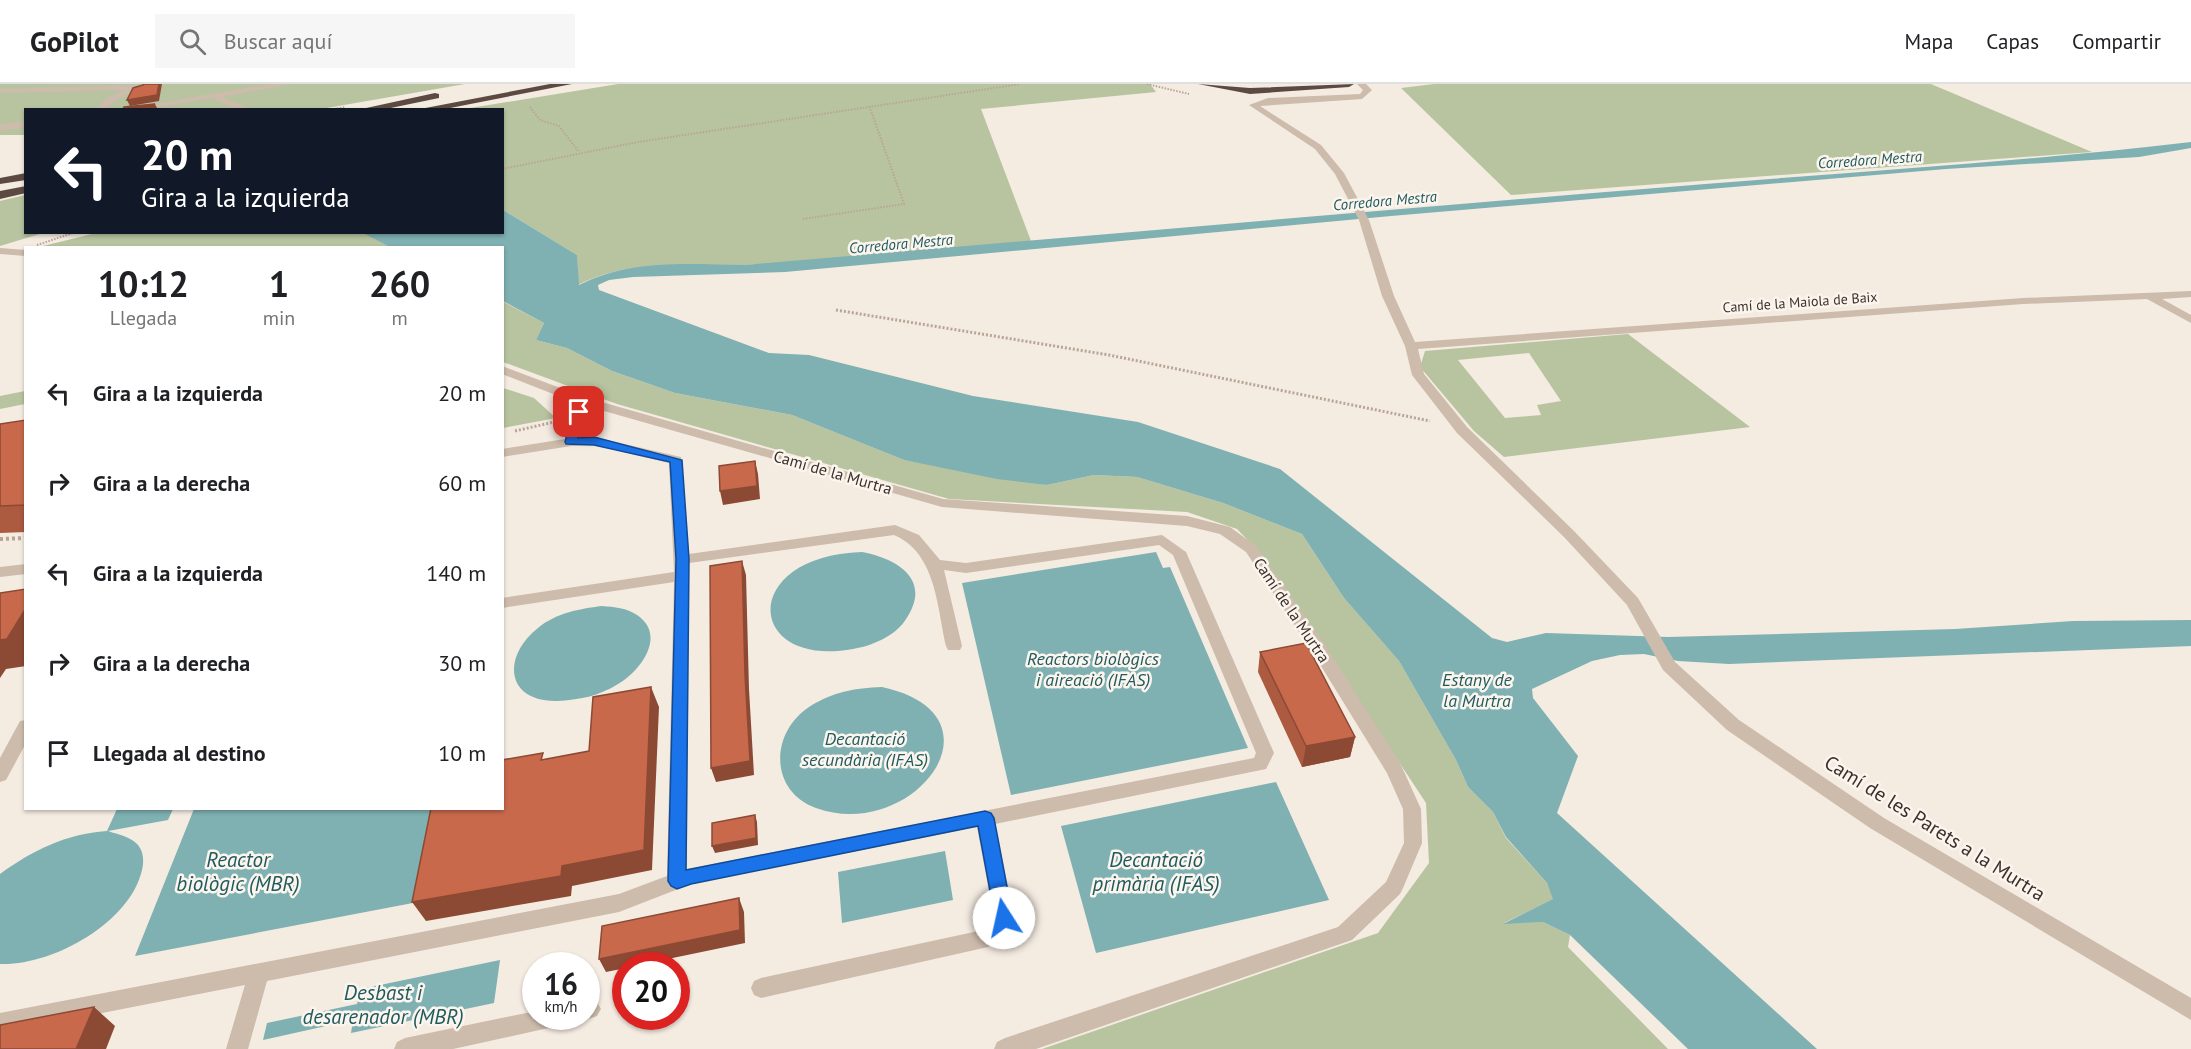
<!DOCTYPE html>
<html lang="es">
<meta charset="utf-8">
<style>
body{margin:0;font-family:"PT Sans",sans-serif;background:#f6f6f6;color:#202124;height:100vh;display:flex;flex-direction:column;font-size:22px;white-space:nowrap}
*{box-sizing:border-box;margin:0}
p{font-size:20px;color:#757577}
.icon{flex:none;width:33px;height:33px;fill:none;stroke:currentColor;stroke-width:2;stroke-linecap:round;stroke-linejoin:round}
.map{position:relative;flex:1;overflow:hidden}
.panel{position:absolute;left:24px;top:162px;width:480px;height:564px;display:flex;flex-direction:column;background:#fff;border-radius:0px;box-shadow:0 2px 4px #0004}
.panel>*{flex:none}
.top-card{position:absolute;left:24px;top:24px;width:480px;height:126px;border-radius:0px;box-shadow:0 2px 4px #0004;background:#111827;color:#fff;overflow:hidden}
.speed{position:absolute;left:522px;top:868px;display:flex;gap:12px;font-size:30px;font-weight:700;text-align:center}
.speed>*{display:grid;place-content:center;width:78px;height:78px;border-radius:50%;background:#fff;box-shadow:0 2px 4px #0004;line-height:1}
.speed small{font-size:15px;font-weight:400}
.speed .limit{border:9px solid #d22;background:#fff;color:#111}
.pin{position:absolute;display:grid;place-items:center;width:51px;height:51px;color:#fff;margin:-26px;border-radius:12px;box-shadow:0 3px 9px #0006}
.me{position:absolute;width:66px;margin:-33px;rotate:350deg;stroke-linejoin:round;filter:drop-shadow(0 0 4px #0008)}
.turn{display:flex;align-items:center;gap:21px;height:126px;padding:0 18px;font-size:27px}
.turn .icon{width:78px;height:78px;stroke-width:2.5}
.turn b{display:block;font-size:42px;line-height:51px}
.eta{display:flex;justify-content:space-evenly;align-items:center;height:102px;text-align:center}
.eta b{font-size:36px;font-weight:600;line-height:42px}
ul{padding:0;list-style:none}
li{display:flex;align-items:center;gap:18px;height:90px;padding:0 18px}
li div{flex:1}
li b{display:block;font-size:22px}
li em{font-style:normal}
header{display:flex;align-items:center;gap:36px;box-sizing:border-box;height:84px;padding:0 30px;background:#fff;border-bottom:2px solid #e0e0e0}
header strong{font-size:28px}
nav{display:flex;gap:33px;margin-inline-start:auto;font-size:21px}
.search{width:420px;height:54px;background:#f6f6f6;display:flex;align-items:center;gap:15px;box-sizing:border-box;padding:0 21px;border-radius:0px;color:#757577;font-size:22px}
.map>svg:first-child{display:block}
.green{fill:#b8c4a0;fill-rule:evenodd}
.water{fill:#7fb0b2}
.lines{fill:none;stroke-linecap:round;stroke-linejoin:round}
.path-far2{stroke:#b9a596;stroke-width:2;stroke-dasharray:1.5 1.5;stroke-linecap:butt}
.path-far1{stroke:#b9a596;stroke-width:3;stroke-dasharray:2 2;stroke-linecap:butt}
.path{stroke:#b9a596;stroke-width:4;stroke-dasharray:3 3;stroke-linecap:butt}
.lane{fill:#cdbbac;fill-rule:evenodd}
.street{fill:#cdbbac;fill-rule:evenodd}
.highway{fill:#5c4a42;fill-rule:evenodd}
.wall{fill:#ac5a40}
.shaded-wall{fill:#8c4a34}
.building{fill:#c8694b;stroke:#8c4a34;stroke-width:1.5}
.route{fill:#1a73e8;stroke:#114b97;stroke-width:1.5}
.labels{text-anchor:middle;stroke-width:5;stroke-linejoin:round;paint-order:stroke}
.far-street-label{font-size:14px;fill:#3b302b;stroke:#fbf5ee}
.far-water-label{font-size:15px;font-style:italic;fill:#1f5a5e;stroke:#fbf5ee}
.street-label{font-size:16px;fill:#3b302b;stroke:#fbf5ee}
.water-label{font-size:18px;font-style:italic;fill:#1f5a5e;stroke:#fbf5ee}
.near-street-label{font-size:20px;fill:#3b302b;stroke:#fbf5ee}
.near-water-label{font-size:21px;font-style:italic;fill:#1f5a5e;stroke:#fbf5ee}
</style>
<header>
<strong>GoPilot</strong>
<div class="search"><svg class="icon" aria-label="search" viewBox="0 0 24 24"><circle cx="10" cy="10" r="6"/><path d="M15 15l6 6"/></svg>Buscar aquí</div>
<nav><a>Mapa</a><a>Capas</a><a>Compartir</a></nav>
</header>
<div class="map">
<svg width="2191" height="965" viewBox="0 0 2191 965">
<rect width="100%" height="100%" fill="#f4ebe1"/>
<!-- green -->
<path class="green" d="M 0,0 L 465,0 L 321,25 L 26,26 L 25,51 L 0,51 Z
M 618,0 L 1150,0 L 1156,8 L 981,25 L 1031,157 C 936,165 840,177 744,181 C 686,183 632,174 578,201 L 577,171 L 503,126 L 502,26 L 458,26 Z
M 1434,0 L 1931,0 L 2092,68 L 1511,111 L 1401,4 Z
M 25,111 L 26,148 L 43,149 L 0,162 L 0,117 Z
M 100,148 L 363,148 L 390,163 L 39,163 Z
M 502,217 L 544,239 L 536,256 L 567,264 L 612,287 L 675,309 L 792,331 L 904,376 L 1047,401 L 1094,391 L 1137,393 L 1223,419 L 1302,450 L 1344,514 L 1399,577 L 1456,676 L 1468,703 L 1493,728 L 1506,754 L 1547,799 L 1554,815 L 1504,839 L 1543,838 L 1570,851 L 1568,863 L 1668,965 L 1042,965 L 1378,849 L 1429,779 L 1426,719 L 1263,472 L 1237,445 L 1187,428 L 949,415 L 617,320 L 503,278 Z
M 1628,250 L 1750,343 L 1504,373 L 1474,347 L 1420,283 L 1425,267 ZM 1529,269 L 1561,317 L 1537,321 L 1541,331 L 1505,334 L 1458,276 Z
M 503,304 L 534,314 L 556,334 L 503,344 Z
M 25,307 L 25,320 L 0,325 L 0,312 Z"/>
<!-- water -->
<path class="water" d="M 2191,58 L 2191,64 L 2139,73 L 1946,85 L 1391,132 L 785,188 L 633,193 L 609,196 L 598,201 L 599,206 L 769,269 L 809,271 L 973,312 L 1138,338 L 1280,385 L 1492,554 L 1507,558 L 1546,549 L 1668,553 L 1955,545 L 2073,537 L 2191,536 L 2191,562 L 1729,580 L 1678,577 L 1644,570 L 1620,571 L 1592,577 L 1532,605 L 1533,614 L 1578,672 L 1557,729 L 1817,965 L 1688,965 L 1570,851 L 1543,838 L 1503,840 L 1553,815 L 1547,799 L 1506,753 L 1493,728 L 1468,703 L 1456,676 L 1399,577 L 1344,514 L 1302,450 L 1223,419 L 1137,393 L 1094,391 L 1047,401 L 997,395 L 904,376 L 792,331 L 675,309 L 612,287 L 567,264 L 536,256 L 544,239 L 503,217 L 502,164 L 390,163 L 363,149 L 502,148 L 503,126 L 577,171 L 579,201 C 630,175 687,180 743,181 C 1039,156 1335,130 1631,106 C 1818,90 2005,80 2191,58 Z
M 862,468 C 899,475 934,497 904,538 C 893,553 871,562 853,565 C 745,585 738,472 862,468 Z
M 1156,468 L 1163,484 L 1170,483 L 1248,664 L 1011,711 L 962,499 Z
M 602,522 C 614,523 627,524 637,531 C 667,551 641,587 618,600 C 599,612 579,616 557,617 C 505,618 502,572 538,544 C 556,529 579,525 602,522 Z
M 882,603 C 1011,631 913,759 816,724 C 769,707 770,649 809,623 C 832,608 855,604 882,603 Z
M 1276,698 L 1329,816 L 1096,869 L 1061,742 Z
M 117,725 L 173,725 L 168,736 L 108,747 C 119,751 129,752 137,760 C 144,767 144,778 142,786 C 130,839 52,882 0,880 L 0,790 C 33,766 66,750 107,747 Z
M 194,725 L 438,725 L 418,818 L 135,872 Z
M 945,767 L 953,816 L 842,839 L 838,788 Z
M 500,876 L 494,919 L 351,949 L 353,936 L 263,956 L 267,939 L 357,920 L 361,905 Z"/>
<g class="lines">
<!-- path-far2 -->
<path class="path-far2" d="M 1147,0 L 1189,10
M 530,23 L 540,36 L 559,42 L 579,68
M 328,26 L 345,23
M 502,85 L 638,58 L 1020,0
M 803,135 L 904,120 L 869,21
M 37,161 L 76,148"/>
<!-- path-far1 -->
<path class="path-far1" d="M 836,226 L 1109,271 L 1430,337
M 515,347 L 554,338"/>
<!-- path -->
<path class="path" d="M 0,455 L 26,454"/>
<!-- lane -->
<path class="lane" d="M 270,0 L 290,0 L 222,13 L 252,26 L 239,26 L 212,14 L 141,26 L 118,26 Z
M 141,1 L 144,1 L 144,5 C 130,7 116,15 105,26 L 96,26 L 108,13 L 123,6 L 0,9 L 0,5 Z
M 26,37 L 26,43 L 0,47 L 0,41 Z
M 580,312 L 586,316 L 579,354 L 594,353 L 681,373 L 689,470 L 895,441 L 919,451 L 940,476 L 966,479 L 1162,451 L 1186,468 L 1274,669 L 1266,685 L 995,740 L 1014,834 L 1007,852 L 988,863 L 761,914 L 754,911 L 751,904 L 754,897 L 761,894 L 983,846 L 992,840 L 994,834 L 977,743 L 691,800 L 619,828 L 267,897 L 248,965 L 226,965 L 245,901 L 0,949 L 0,929 L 619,810 L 667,792 L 674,498 L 502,524 L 502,514 L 674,488 L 669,379 L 594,361 L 571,362 L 502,373 L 502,365 L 565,355 L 574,316 ZM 894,451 C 936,469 937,522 946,562 L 948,566 L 960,566 L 962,562 L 944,486 L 966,489 L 1159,461 L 1173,471 L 1256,669 L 1254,674 L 687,785 L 689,479 Z
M 26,480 L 26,490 L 0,493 L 0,483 Z
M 26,636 L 26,659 L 6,696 L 0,698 L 0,674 L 20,637 Z
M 590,915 L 597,918 L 601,925 L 597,932 L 586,936 L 578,933 L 586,933 L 586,916 Z
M 536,927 L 536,933 L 564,933 L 561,940 L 553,943 L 453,965 L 394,965 L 397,958 L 405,954 Z"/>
<!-- street -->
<path class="street" d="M 1357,0 L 1366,0 L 1372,6 L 1362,15 L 1260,22 L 1321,61 L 1344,89 L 1369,136 L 1394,212 L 1415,258 L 2023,214 L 2191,207 L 2191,213 L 2162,215 L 2191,231 L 2191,239 L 2147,215 L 2023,220 L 1418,265 L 1424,290 L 1467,343 L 1574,447 L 1638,514 L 1675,578 L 1739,636 L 1884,734 L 2191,914 L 2191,936 L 1870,744 L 1727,646 L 1663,586 L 1627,521 L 1564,453 L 1457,349 L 1412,291 L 1405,262 L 1382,212 L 1359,136 L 1335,90 L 1315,65 L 1249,21 L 1268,14 L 1360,10 L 1363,6 Z
M 0,164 L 26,166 L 26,172 L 0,170 Z
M 502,282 L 584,313 L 943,415 L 1187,432 L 1230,443 L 1256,462 L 1325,561 L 1401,681 L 1421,725 L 1422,759 L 1403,804 L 1400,810 L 1352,856 L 1036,965 L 994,965 L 997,958 L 1005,954 L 1338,843 L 1386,798 L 1404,759 L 1403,725 L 1387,689 L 1313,569 L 1246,468 L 1220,450 L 1187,442 L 942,423 L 576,319 L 502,290 Z"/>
<!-- highway -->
<path class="highway" d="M 550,0 L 572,0 L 440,26 L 415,26 Z
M 1198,0 L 1250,4 L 1354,0 L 1349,3 L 1250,10 Z
M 435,9 L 439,10 L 439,14 L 381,26 L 357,26 Z
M 26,89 L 26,96 L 0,100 L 0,94 Z
M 26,102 L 26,109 L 0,115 L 0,107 Z"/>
</g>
<!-- wall -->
<path class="wall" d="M 26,336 L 26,448 L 0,449 L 0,340 Z
M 1260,568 L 1355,653 L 1350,673 L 1302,683 L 1258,588 Z"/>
<!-- shaded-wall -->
<path class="shaded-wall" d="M 159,0 L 162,0 L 159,17 L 130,22 L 127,16 Z
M 155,20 L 158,26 L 123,25 Z
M 755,377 L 758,390 L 760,415 L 723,421 L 720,407 Z
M 742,477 L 746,491 L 749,605 L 754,691 L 716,698 L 711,684 L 745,591 Z
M 26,524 L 26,582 L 6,585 L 0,594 L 0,556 Z
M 651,603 L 659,623 L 652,786 L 572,802 L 571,812 L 426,837 L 412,818 L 562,782 Z
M 1355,653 L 1350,673 L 1302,683 L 1306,662 Z
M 755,731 L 757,738 L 758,761 L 715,769 L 712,762 Z
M 739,814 L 744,828 L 745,859 L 634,882 L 626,882 L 626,884 L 606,888 L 599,875 Z
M 94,923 L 115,942 L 106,965 L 76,965 Z"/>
<!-- building -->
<path class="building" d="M 143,0 L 159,0 L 157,11 L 127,16 L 133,4 L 143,1 Z
M 155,20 L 123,25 L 124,23 Z
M 26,336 L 26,421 L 0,422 L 0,340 Z
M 755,377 L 757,402 L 720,407 L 719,382 Z
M 742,477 L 745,591 L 750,677 L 711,684 L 710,482 Z
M 26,505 L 26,524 L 7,555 L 0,556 L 0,509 Z
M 1306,559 L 1355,653 L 1306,662 L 1260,568 Z
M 651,603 L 644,766 L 562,782 L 561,792 L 412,818 L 431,724 L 502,724 L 502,676 L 543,669 L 541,676 L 589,667 L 593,613 Z
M 755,731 L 756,754 L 712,762 L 712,739 Z
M 739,814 L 740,846 L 599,875 L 602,842 Z
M 94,923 L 76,965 L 0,965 L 0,941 Z"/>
<!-- route -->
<path class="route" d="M 579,324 L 585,328 L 578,354 L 594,353 L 682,376 L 689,475 L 686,786 L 985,727 L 991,729 L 994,734 L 1013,834 L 1010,839 L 1004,842 L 997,839 L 995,834 L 978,742 L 691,800 L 677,805 L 671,802 L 668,797 L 676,475 L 670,378 L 594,361 L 566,360 L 565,358 L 573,328 Z"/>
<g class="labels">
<!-- far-street labels -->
<g class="far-street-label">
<text transform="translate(1800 218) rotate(-4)" y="5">Camí de la Maiola de Baix</text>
</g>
<!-- far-water labels -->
<g class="far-water-label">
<text transform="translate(1870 76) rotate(-4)" y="5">Corredora Mestra</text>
<text transform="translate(1385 117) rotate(-5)" y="5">Corredora Mestra</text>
<text transform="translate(901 160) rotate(-5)" y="5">Corredora Mestra</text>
</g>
<!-- street labels -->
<g class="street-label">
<text transform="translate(833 388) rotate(16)" y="6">Camí de la Murtra</text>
<text transform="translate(1292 526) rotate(56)" y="6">Camí de la Murtra</text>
</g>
<!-- water labels -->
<g class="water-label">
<text x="1093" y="581">Reactors biològics<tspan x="1093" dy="21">i aireació (IFAS)</tspan></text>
<text x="1477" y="602">Estany de<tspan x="1477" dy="21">la Murtra</tspan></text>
<text x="865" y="661">Decantació<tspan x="865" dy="21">secundària (IFAS)</tspan></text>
</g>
<!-- near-street labels -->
<g class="near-street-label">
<text transform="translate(1935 744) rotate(32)" y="7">Camí de les Parets a la Murtra</text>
</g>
<!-- near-water labels -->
<g class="near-water-label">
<text x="238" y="783">Reactor<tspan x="238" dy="24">biològic (MBR)</tspan></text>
<text x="1156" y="783">Decantació<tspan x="1156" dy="24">primària (IFAS)</tspan></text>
<text x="383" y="916">Desbast i<tspan x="383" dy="24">desarenador (MBR)</tspan></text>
</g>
</g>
</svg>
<div class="speed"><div>16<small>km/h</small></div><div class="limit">20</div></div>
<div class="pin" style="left:579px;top:328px;background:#d93025"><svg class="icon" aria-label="arrive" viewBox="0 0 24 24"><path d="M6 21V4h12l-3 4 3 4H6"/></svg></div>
<svg class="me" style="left:1004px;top:834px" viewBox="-20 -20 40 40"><circle r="19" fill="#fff"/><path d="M0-13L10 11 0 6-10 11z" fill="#1a73e8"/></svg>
<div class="top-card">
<div class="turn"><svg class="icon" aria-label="left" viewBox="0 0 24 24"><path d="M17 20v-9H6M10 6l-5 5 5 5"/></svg><div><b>20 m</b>Gira a la izquierda</div></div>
</div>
<section class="panel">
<div class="eta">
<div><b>10:12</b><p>Llegada</p></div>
<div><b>1</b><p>min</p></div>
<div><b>260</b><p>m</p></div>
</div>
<ul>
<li><svg class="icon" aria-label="left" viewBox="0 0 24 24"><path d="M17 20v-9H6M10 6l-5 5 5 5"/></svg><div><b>Gira a la izquierda</b></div><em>20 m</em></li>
<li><svg class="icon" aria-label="right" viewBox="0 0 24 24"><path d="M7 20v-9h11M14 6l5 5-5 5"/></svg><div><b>Gira a la derecha</b></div><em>60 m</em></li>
<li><svg class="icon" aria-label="left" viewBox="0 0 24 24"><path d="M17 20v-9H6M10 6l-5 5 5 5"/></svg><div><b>Gira a la izquierda</b></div><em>140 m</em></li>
<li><svg class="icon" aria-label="right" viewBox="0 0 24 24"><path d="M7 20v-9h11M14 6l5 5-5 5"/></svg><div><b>Gira a la derecha</b></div><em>30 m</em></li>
<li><svg class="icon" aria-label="arrive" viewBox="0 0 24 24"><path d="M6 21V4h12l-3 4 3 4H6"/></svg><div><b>Llegada al destino</b></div><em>10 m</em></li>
</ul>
</section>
</div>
